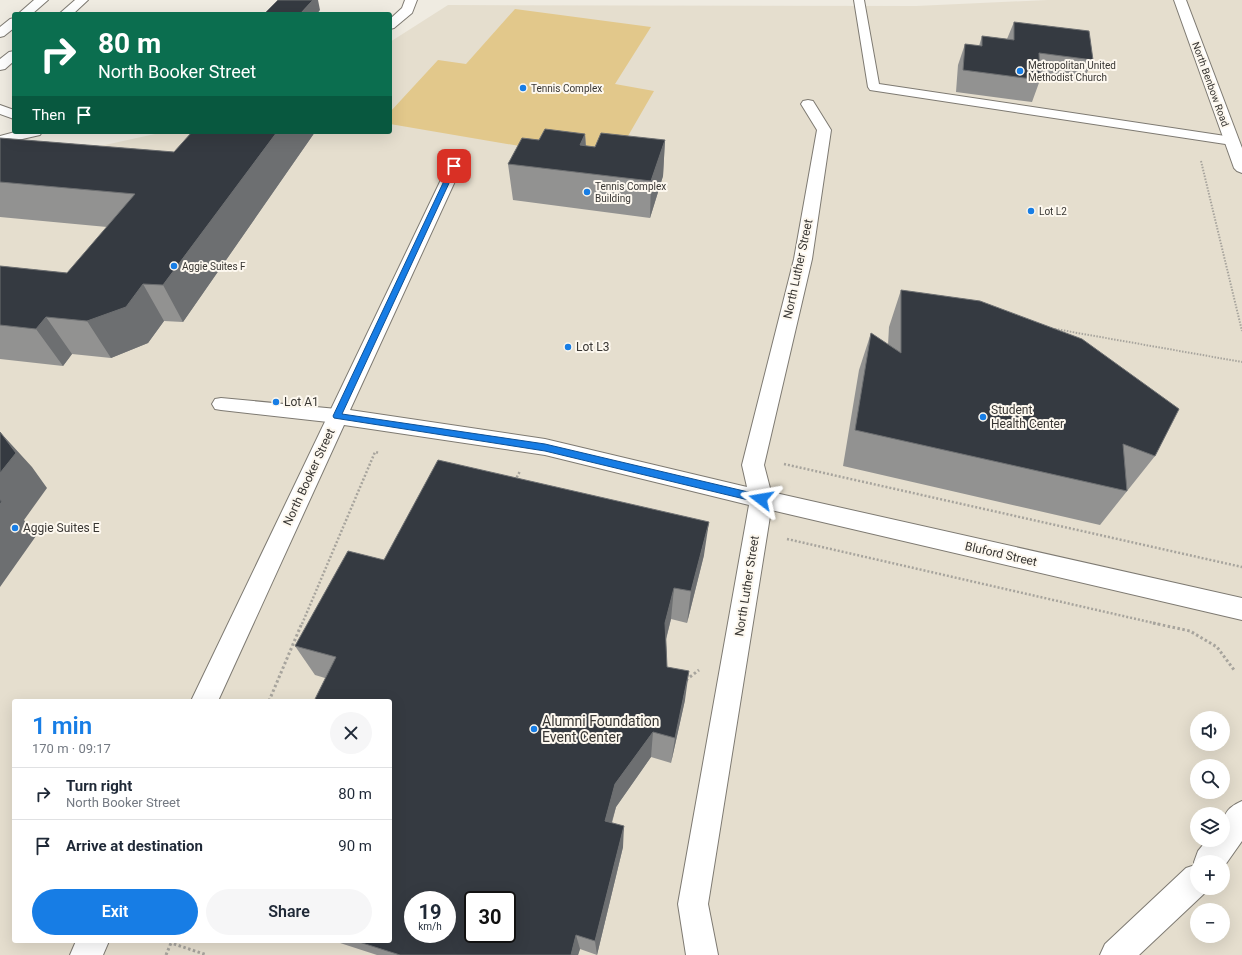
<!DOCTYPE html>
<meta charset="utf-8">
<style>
body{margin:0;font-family:Roboto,sans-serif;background:#f6f6f7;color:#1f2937;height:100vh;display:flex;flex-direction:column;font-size:15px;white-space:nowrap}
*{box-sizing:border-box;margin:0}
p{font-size:13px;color:#747a83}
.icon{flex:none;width:22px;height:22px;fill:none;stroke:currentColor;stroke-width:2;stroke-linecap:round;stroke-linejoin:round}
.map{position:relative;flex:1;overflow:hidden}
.drawer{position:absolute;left:12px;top:699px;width:380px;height:244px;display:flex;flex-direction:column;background:#fff;border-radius:4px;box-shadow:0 4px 16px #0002}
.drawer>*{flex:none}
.hud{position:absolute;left:12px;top:12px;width:380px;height:122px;border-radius:4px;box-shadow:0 4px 16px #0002;background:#0b6e4f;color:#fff;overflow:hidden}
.fabs{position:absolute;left:1190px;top:711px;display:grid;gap:8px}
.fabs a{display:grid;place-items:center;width:40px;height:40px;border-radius:50%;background:#fff;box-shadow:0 4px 16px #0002;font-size:20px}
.speed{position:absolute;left:404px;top:891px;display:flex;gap:8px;font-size:20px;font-weight:700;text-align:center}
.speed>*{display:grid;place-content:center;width:52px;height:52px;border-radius:50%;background:#fff;box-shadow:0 4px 16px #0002;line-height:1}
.speed small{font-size:10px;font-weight:400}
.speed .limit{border:2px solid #111;border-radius:6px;background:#fff;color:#111}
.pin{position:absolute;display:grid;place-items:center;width:34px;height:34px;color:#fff;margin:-17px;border-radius:8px;box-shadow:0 2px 6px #0006}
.me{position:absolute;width:44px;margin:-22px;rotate:284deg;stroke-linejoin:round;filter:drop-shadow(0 0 3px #0008)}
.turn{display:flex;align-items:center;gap:14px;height:84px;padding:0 20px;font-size:18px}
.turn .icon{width:52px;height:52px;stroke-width:2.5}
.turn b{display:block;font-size:28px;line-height:34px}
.then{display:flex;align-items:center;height:38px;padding:0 20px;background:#0003;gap:8px;font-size:15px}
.round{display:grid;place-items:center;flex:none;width:42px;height:42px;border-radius:21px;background:#f6f6f7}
.summary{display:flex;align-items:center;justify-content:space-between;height:68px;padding:0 20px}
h1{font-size:24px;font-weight:600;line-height:30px;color:#177de5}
.action{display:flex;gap:8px;margin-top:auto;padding:8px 20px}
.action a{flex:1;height:46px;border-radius:24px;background:#177de5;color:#fff;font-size:16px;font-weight:600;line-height:46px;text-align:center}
.action a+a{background:#f6f6f7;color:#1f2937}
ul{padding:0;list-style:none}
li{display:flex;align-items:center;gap:12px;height:52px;padding:0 20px;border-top:1px solid #e0e1e3}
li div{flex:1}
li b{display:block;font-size:15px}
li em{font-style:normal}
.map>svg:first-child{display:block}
.built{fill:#e5dece;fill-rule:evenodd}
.green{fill:#e2c88b}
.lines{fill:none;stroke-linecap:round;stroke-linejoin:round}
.service-casing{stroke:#7e7a72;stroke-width:2}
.minor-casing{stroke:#7e7a72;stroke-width:2}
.tertiary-casing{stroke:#7e7a72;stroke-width:2}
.secondary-casing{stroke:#7e7a72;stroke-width:2}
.motorway-casing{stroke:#7e7a72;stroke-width:2}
.path-far2{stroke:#a7a49d;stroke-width:2;stroke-dasharray:1.5 1.5;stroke-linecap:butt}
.path-far1{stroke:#a7a49d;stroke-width:2.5;stroke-dasharray:2 2;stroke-linecap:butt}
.path{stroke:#a7a49d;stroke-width:3;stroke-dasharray:2.5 2.5;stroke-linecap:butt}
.service{fill:#fff;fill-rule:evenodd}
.minor{fill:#fff;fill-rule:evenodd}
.tertiary{fill:#fff;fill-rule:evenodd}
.secondary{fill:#fff;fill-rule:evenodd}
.motorway{fill:#fff;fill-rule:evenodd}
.wall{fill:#929291}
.shaded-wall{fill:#6d6f71}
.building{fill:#353a41;stroke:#6d6f71;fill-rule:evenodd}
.route{fill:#177de5;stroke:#0f5195}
.poi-dot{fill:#177de5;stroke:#fdf8ef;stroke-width:1.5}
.labels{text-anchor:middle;stroke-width:4;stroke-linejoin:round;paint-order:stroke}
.far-poi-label{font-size:10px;fill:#383633;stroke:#fdf8ef;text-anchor:start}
.far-street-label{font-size:10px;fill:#383633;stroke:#fdf8ef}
.street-label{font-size:12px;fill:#383633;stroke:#fdf8ef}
.poi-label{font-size:12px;fill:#383633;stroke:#fdf8ef;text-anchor:start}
.near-poi-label{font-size:14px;fill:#383633;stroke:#fdf8ef;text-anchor:start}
</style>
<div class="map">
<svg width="1242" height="955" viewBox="0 0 1242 955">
<rect width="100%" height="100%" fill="#efebe1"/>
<!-- built -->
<path class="built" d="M 1048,0 L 1242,0 L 1242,955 L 0,955 L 0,168 L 164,132 L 390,132 L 390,42 L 448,5 L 916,6 ZM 14,701 L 390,701 L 390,941 L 14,941 ZM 1197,718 L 1223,718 L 1223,744 L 1197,744 ZM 1197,766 L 1223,766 L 1223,792 L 1197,792 ZM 1197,814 L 1223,814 L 1223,840 L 1197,840 ZM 1197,862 L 1223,862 L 1223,888 L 1197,888 ZM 413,900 L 447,900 L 447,934 L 413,934 ZM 473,900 L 507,900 L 507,934 L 473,934 ZM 1197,910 L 1223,910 L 1223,936 L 1197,936 Z"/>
<!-- green -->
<path class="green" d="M 515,9 L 651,27 L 615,84 L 654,91 L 613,162 L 390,124 L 390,112 L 438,60 L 466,64 Z"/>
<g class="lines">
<defs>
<path id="service" d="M 854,0 L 864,0 L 879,84 L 1232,137 L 1237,138 L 1238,141 L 1237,144 L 1232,145 L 870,90 L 868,87 Z
M 221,398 L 337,409 L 343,411 L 346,416 L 343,421 L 337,423 L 221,410 L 215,409 L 212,404 L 215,399 Z"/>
<path id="minor" d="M 808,100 L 813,101 L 831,130 L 812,259 L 764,465 L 771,492 L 1242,598 L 1242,620 L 771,510 L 708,904 L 718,955 L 686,955 L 678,904 L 749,505 L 545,455 L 344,425 L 218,701 L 191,701 L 449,163 L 454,161 L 459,163 L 462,166 L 350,410 L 545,439 L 747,487 L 742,465 L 794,259 L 817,130 L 801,104 L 803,101 Z
M 76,941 L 109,941 L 103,955 L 70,955 Z"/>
<path id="tertiary" d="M 1174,0 L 1186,0 L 1242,148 L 1242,173 L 1237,171 L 1234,168 Z
M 1242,801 L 1242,841 L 1223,868 L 1223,862 L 1197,862 L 1197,888 L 1208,888 L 1208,890 L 1139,955 L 1100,955 L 1105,944 L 1186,868 L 1195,865 L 1194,862 L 1198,851 L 1207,840 L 1223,840 C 1223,820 1221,810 1242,801 Z"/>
<path id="secondary" d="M 405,0 L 417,0 L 412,13 L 394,28 L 390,29 L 390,19 L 402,8 Z"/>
<path id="motorway" d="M 34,0 L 48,0 L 32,14 L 18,14 Z
M 75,0 L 88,0 L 73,14 L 59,14 Z
M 14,18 L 14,28 L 4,36 L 0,37 L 0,27 L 10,19 Z
M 14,51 L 14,61 L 5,69 L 0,70 L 0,59 L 9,52 Z
M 0,105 L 14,110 L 14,119 L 0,114 Z
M 15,132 L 42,132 L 40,135 L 0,144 L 0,136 Z"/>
</defs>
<!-- service casing -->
<use href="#service" class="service-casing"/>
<!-- minor casing -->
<use href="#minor" class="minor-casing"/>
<!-- tertiary casing -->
<use href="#tertiary" class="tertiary-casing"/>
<!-- secondary casing -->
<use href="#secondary" class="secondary-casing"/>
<!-- motorway casing -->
<use href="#motorway" class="motorway-casing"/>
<!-- path-far2 -->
<path class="path-far2" d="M 1201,161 L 1242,331
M 1055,329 L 1242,362"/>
<!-- path-far1 -->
<path class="path-far1" d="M 784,464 L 1242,567
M 515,481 L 520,471
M 787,539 L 1158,624
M 302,624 L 375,452 L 380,453"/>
<!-- path -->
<path class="path" d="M 1153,623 L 1190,631 L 1217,647 L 1234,670
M 686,680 L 699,670
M 269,701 L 302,623
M 171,941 L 171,943 L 207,955
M 166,955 L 171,943"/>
<!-- service -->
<use href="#service" class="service"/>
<!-- minor -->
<use href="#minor" class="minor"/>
<!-- tertiary -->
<use href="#tertiary" class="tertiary"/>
<!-- secondary -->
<use href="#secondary" class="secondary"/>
<!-- motorway -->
<use href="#motorway" class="motorway"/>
</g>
<!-- wall -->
<path class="wall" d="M 1014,22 L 1093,60 L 1083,81 L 1040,76 L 1040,80 L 1032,102 L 956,92 L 958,65 L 965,44 L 979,46 L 982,36 L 1007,39 Z
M 192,132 L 315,132 L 183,322 L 164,321 L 148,343 L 111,358 L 72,354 L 63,366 L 0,359 L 0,266 L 67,273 L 107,227 L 0,217 L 0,138 L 174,152 Z
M 585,134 L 586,146 L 595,147 L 665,140 L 663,176 L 650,218 L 513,200 L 508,164 L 539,140 Z
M 901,290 L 1155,456 L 1100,525 L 843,466 L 859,370 L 871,333 L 888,345 L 889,327 Z
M 704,555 L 687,623 L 671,619 L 666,640 L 667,667 L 685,700 L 671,763 L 651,757 L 616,807 L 612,823 L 623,847 L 597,955 L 580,949 L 578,955 L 377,955 L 337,942 L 335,941 L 390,941 L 325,678 L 315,675 L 295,646 L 384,560 Z"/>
<!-- shaded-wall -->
<path class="shaded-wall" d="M 313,0 L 318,0 L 320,10 L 317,14 L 300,14 Z
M 277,132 L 315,132 L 183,322 L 163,285 Z
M 585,134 L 587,170 L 580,145 Z
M 665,140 L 663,176 L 650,218 L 651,181 Z
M 143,284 L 164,321 L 148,343 L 111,358 L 87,321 Z
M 46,317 L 72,354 L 63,366 L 36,329 Z
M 0,432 L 32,467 L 47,488 L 24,520 L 36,536 L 0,587 Z
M 709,522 L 704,555 L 687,623 L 691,591 Z
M 674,588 L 671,619 L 662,654 L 665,623 Z
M 689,671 L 685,700 L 671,763 L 675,738 Z
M 653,732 L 651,757 L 616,807 L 606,842 L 605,821 L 615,784 Z
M 624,826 L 623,847 L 597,955 L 595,941 Z
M 576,935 L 580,949 L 578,955 L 571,955 Z"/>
<!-- building -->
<path class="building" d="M 278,0 L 313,0 L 300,14 L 264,14 Z
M 1014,22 L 1089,31 L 1093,60 L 1039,53 L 1040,80 L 963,70 L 965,44 L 982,46 L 982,36 L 1014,40 Z
M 545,129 L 585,134 L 580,145 L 595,147 L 601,133 L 665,140 L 651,181 L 508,164 L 522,138 L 539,140 Z
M 192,132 L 277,132 L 163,285 L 143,284 L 126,307 L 87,321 L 46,317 L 36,329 L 0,325 L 0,266 L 67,273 L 135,194 L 0,182 L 0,138 L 174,152 Z
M 901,290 L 980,301 L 1082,339 L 1179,409 L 1155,456 L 1123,444 L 1127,491 L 855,430 L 871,333 L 901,353 Z
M 0,432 L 16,453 L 0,473 Z
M 438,460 L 709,522 L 691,591 L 674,588 L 665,623 L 667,667 L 689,671 L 675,738 L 653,732 L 615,784 L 605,821 L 624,826 L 595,941 L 576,935 L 571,955 L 400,955 L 356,941 L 390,941 L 390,701 L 314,701 L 336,657 L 295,646 L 348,551 L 384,560 ZM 413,900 L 447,900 L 447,934 L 413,934 ZM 473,900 L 507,900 L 507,934 L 473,934 Z
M 0,499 L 2,502 L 0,504 Z"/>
<!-- route -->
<path class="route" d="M 452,164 L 457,166 L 342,414 L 545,444 L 761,495 L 764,496 L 765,499 L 764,502 L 761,503 L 545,451 L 334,418 L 333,416 Z"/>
<!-- markers -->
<g class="poi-dot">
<circle cx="1020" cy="71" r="4"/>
<circle cx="523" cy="88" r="4"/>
<circle cx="587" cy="192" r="4"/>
<circle cx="1031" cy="211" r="4"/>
<circle cx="174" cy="266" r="4"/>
<circle cx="568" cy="347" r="4"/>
<circle cx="276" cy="402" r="4"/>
<circle cx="983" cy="417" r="4"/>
<circle cx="15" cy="528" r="4"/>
<circle cx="534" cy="729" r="4"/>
</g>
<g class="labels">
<!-- far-poi labels -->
<g class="far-poi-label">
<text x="1028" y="69">Metropolitan United<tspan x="1028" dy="12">Methodist Church</tspan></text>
<text x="531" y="92">Tennis Complex</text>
<text x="595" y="190">Tennis Complex<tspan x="595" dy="12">Building</tspan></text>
<text x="1039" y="215">Lot L2</text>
<text x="182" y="270">Aggie Suites F</text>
</g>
<!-- far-street labels -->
<g class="far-street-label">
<text transform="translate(1211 84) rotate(70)" y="4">North Benbow Road</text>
</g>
<!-- street labels -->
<g class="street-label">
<text transform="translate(798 269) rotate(-78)" y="4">North Luther Street</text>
<text transform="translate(309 477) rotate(-65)" y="4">North Booker Street</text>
<text transform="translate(1001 554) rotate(13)" y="4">Bluford Street</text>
<text transform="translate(747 586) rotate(-81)" y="4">North Luther Street</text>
</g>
<!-- poi labels -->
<g class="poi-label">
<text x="576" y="351">Lot L3</text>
<text x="284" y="406">Lot A1</text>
<text x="991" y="414">Student<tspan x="991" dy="14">Health Center</tspan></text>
<text x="23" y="532">Aggie Suites E</text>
</g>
<!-- near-poi labels -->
<g class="near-poi-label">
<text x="542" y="726">Alumni Foundation<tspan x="542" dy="16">Event Center</tspan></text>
</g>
</g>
</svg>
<div class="fabs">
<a><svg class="icon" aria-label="sound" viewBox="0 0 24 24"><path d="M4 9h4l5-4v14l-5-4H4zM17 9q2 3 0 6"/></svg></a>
<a><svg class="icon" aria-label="search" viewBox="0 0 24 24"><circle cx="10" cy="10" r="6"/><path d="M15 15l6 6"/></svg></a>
<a><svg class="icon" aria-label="layers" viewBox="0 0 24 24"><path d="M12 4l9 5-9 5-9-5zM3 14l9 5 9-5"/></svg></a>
<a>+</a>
<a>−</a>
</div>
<div class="speed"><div>19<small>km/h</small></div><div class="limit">30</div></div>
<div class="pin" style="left:454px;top:166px;background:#d93025"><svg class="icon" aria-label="arrive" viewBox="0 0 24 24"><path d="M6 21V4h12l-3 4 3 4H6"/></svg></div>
<svg class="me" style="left:761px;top:499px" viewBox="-20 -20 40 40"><path d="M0-17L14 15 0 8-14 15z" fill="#177de5" stroke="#fff" stroke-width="4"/></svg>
<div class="hud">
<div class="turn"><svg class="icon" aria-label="right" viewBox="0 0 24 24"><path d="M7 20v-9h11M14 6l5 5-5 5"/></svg><div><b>80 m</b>North Booker Street</div></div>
<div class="then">Then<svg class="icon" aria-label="arrive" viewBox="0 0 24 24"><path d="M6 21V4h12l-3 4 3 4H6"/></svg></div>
</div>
<section class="drawer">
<div class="summary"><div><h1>1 min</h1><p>170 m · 09:17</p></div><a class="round"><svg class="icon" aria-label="close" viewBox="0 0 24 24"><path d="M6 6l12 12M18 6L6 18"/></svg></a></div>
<ul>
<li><svg class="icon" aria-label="right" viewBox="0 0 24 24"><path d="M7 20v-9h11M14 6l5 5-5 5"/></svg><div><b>Turn right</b><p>North Booker Street</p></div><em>80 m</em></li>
<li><svg class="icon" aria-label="arrive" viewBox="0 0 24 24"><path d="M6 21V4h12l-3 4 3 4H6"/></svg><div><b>Arrive at destination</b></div><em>90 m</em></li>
</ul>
<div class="action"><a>Exit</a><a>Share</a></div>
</section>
</div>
